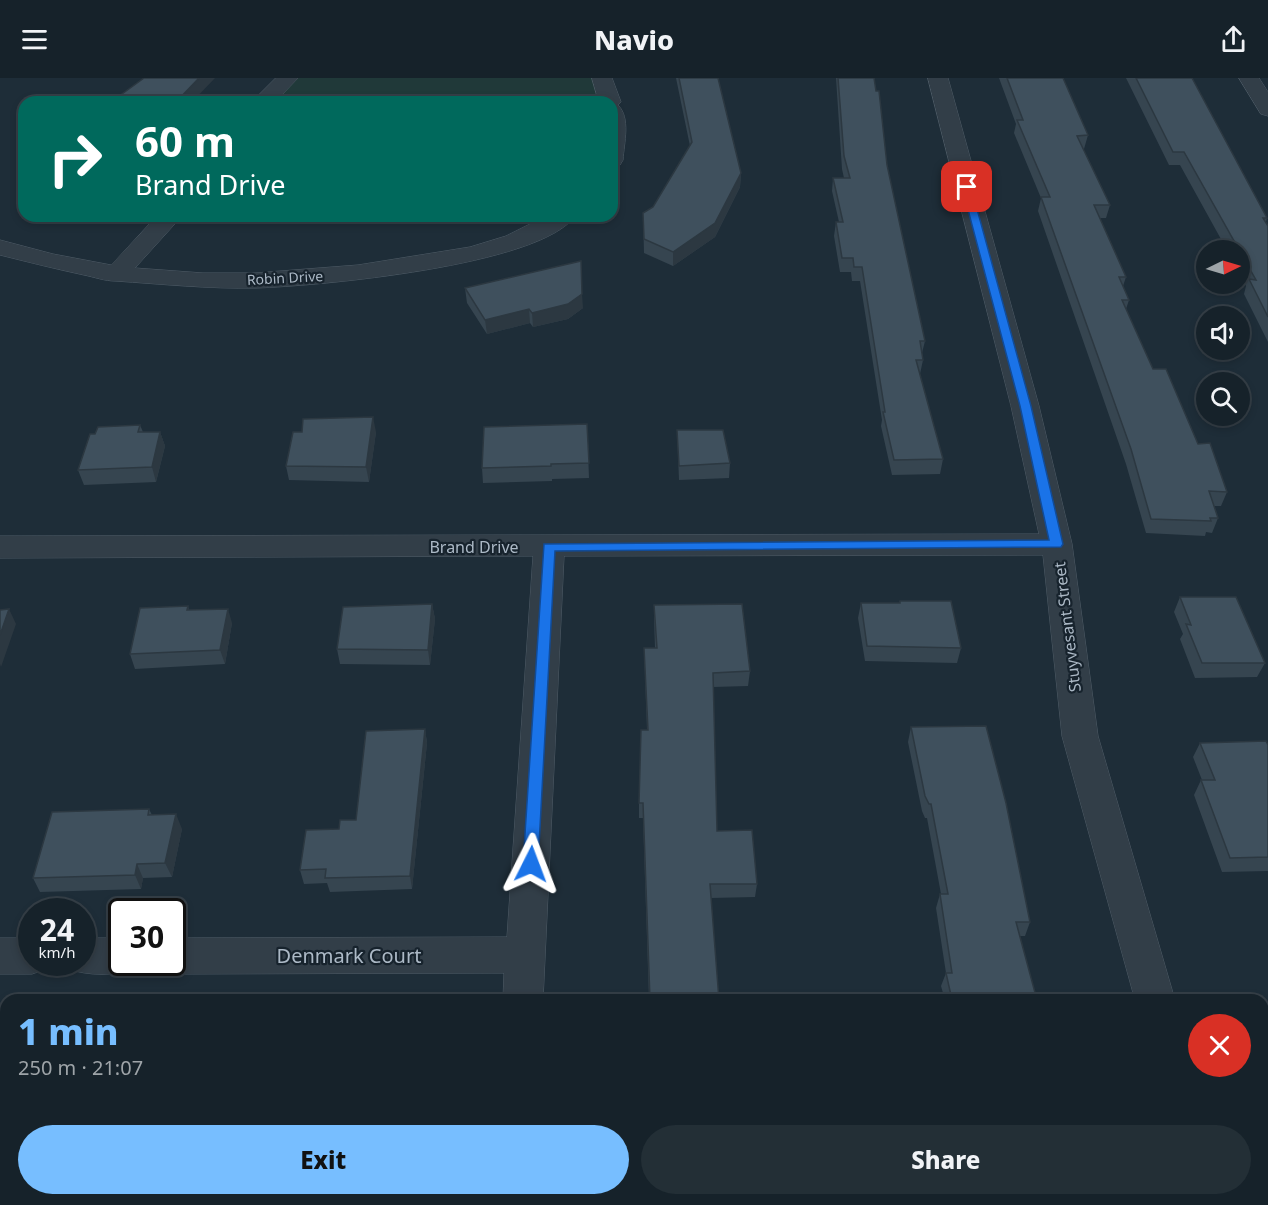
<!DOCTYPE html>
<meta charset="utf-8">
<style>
body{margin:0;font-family:"Noto Sans",sans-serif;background:#232f36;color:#f1f3f6;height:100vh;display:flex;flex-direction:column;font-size:22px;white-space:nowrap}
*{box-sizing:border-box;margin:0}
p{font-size:20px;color:#9ea4a8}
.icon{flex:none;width:33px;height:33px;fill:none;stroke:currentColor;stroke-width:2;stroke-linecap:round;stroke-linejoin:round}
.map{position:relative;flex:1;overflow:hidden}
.panel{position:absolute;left:0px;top:916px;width:1269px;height:212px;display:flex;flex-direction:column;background:#16222a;border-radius:18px 18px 0 0;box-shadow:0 3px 9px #0003,0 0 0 2px #353f47}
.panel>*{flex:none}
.banner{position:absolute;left:18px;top:18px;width:600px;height:126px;border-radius:18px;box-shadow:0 3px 9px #0003,0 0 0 2px #353f47;background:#00695c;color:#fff;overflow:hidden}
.needle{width:39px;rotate:85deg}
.controls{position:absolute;left:1196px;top:162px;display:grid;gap:12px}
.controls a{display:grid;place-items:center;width:54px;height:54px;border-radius:50%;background:#16222a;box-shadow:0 3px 9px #0003,0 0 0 2px #353f47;font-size:30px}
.speed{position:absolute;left:18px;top:820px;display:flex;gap:12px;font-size:30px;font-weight:700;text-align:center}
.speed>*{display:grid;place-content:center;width:78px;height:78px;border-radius:50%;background:#16222a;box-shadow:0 3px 9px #0003,0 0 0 2px #353f47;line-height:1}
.speed small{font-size:15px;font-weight:400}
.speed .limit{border:3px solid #111;border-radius:9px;background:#fff;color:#111}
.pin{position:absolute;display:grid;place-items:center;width:51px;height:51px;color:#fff;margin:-26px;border-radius:12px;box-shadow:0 3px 9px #0006}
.me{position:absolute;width:66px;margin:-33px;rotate:3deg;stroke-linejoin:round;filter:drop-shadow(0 0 4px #0008)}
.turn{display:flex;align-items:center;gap:21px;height:126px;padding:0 18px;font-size:27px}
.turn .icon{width:78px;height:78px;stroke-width:2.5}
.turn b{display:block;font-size:42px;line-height:51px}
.round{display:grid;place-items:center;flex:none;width:63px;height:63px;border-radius:32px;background:#232f36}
.head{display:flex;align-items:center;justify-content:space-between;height:102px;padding:0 18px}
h1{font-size:36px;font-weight:800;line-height:45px;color:#77beff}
.action{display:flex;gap:12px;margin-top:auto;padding:12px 18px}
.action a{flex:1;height:69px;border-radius:36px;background:#77beff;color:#111;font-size:24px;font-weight:800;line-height:69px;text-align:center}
.action a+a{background:#232f36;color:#f1f3f6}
header{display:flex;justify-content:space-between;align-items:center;height:78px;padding:0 18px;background:#16222a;font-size:27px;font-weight:800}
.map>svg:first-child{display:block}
.green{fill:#203939}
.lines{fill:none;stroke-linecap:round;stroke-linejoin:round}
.minor-casing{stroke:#4f5c67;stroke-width:1}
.minor{fill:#323e48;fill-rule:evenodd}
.wall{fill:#364550}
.shaded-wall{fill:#2c3841}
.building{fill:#3f505d;stroke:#2c3841;stroke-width:1.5}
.route{fill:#1a73e8;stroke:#114b97;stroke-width:1.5}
.labels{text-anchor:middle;stroke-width:4.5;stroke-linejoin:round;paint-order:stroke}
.far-street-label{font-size:14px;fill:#acb9c6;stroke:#17232d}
.street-label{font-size:16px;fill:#acb9c6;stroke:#17232d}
.near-street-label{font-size:20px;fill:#acb9c6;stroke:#17232d}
</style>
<header><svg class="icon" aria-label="menu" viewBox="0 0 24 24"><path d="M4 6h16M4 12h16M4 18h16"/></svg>Navio<svg class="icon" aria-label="share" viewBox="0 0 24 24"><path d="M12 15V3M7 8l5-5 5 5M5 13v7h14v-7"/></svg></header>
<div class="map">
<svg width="1268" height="1127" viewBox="0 0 1268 1127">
<rect width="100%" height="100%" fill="#1e2d38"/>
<!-- green -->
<path class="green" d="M 289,0 L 602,0 L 610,24 L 263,24 Z"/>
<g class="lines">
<defs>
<path id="minor" d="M 276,0 L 298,0 L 275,24 L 252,24 Z
M 592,0 L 612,0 L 621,24 L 618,27 C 631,40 624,65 623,82 L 620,87 L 612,89 L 612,24 L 599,24 Z
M 928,0 L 948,0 L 1039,328 L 1072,466 L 1098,658 L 1175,922 L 1135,922 L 1062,658 L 1043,477 L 564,478 L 543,922 L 503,922 L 504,895 L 172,896 L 158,891 L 155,885 L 172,885 L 172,860 L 507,859 L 533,478 L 0,480 L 0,458 L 1039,456 L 1011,328 Z
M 1239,0 L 1259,0 L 1268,14 L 1268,38 L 1261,36 Z
M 157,138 L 182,138 L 135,190 L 203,195 L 255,195 L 358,187 L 470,169 L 506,158 L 546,138 L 575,138 C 540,188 317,208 256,210 C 208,211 162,206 115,203 C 105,203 94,199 84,197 C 56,191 28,184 0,177 L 0,162 L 53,176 L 111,187 Z
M 0,860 L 32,860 L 32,885 L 49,885 L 46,891 L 32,896 L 0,896 Z
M 82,860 L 122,860 L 122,885 L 139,885 L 136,891 C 115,898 89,898 68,891 L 65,885 L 82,885 Z
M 489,1122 L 535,1122 L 535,1127 L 489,1127 Z
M 1189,1122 L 1235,1122 L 1236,1127 L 1190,1127 Z"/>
</defs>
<!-- minor casing -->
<use href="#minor" class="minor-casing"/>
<!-- minor -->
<use href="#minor" class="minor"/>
</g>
<!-- wall -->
<path class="wall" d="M 676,0 L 718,0 L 741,95 L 740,109 L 715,159 L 673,188 L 644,175 L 643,135 L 653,129 L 690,68 Z
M 836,0 L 874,0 L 887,87 L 925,263 L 922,275 L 923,282 L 920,296 L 943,381 L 940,396 L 892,397 L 881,348 L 882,342 L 860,203 L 852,203 L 851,194 L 840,194 L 834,158 L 836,144 L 839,144 L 832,113 L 833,100 L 844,100 L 842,91 Z
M 999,0 L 1063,0 L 1088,57 L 1084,71 L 1083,71 L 1110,127 L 1106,140 L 1100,140 L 1126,199 L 1123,208 L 1129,222 L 1126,231 L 1153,291 L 1227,414 L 1221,428 L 1214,428 L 1218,440 L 1212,455 L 1206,454 L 1205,458 L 1146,455 L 1126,386 L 1038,133 L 1041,120 L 1014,55 L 1016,46 Z
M 1126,0 L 1192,0 L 1267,140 L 1266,144 L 1268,148 L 1268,264 L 1244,216 L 1246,208 L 1239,195 L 1239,172 L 1227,172 L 1180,87 L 1169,87 Z
M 465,210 L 583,230 L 568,241 L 533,249 L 530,245 L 487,256 L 467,225 Z
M 587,346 L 589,400 L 552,401 L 552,403 L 483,405 L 482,390 Z
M 140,347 L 143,354 L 160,354 L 165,368 L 156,404 L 84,407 L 78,392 L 95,356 Z
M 677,352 L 730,385 L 729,400 L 679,402 Z
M 376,354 L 369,404 L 289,402 L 286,388 Z
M 1180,519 L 1265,585 L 1257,599 L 1195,600 L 1180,561 L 1183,556 L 1174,534 Z
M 900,523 L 961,570 L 957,585 L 865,583 L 858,540 L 861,525 L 899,525 Z
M 432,526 L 435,541 L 430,587 L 340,586 L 337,571 Z
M 654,527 L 750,593 L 748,608 L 713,609 L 717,753 L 757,806 L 755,819 L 711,820 L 719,922 L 649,922 L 643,740 L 639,740 L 639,725 L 647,652 L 644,570 L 655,570 L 654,541 Z
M 188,528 L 189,532 L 232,545 L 225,586 L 135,591 L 130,576 Z
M 911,649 L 1030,844 L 1025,858 L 1019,858 L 1037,922 L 945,922 L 941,908 L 946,895 L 936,830 L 940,816 L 941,816 L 927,740 L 925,740 L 922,733 L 908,664 Z
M 425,651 L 427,665 L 412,811 L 330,814 L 327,805 L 304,806 L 300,792 L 339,751 L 356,742 Z
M 1200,665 L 1268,667 L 1268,793 L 1222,794 L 1194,717 L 1201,702 L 1202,702 L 1193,679 Z
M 149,731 L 152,737 L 182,751 L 172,799 L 143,800 L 141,811 L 40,814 L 33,800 Z
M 1268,923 L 1268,934 L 1265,927 Z
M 6,958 L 6,1052 L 0,1053 L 0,959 Z
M 999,1122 L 1079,1122 L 1080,1127 L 1001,1127 Z"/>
<!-- shaded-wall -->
<path class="shaded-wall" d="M 199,0 L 215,0 L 192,24 L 176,24 Z
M 741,95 L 740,109 L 715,159 L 673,188 L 673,174 Z
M 582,216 L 583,230 L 568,241 L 533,249 L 532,235 Z
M 529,231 L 530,245 L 487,256 L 485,242 Z
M 373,339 L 376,354 L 369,404 L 366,389 Z
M 160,354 L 165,368 L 156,404 L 152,389 Z
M 432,526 L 435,541 L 430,587 L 428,572 Z
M 9,531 L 16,546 L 1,589 L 0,586 L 0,557 Z
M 228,531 L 232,545 L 225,586 L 220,572 Z
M 425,651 L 427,665 L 412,811 L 410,798 Z
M 176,736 L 182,751 L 172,799 L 165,785 Z
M 137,786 L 143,800 L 141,811 L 135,797 Z
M 372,1122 L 377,1122 L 377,1127 L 372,1127 Z"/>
<!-- building -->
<path class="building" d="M 144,0 L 199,0 L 176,24 L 111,24 Z
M 679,0 L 718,0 L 741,95 L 715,145 L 673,174 L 644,161 L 643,135 L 653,129 L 692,64 Z
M 838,0 L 874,0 L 876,13 L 879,13 L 887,87 L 925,263 L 920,263 L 923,282 L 916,282 L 943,381 L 894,382 L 883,334 L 885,334 L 862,189 L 854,189 L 853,180 L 842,180 L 836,144 L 843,144 L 833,100 L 850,100 L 844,78 Z
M 1007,0 L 1063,0 L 1088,57 L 1077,58 L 1110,127 L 1094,127 L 1126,199 L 1119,199 L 1129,222 L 1122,222 L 1153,291 L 1166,291 L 1198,366 L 1210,365 L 1227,414 L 1209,413 L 1218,440 L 1210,440 L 1211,443 L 1151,441 L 1131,371 L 1041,119 L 1050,119 L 1017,42 L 1023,42 Z
M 1136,0 L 1192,0 L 1267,140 L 1263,140 L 1268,148 L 1268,239 L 1249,201 L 1256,202 L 1184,74 L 1173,74 Z
M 581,183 L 582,216 L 568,226 L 532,235 L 529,231 L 485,242 L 465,210 Z
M 373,339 L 366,389 L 286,388 L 293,354 L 302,354 L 303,341 Z
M 587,346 L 589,385 L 551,386 L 551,388 L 482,390 L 484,349 Z
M 140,347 L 138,354 L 160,354 L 152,389 L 78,392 L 90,356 L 95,356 L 98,349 Z
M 677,352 L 723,352 L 730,385 L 679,388 Z
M 1180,519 L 1236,519 L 1265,585 L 1202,585 L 1186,546 L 1191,547 Z
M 900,523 L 951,523 L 961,570 L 867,568 L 861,525 L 900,525 Z
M 432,526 L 428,572 L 337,571 L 343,529 Z
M 742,526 L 750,593 L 713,595 L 717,753 L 752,752 L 757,806 L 710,806 L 719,922 L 650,922 L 643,725 L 639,725 L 641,652 L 648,652 L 644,570 L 657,570 L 654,527 Z
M 188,528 L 187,532 L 228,531 L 220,572 L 130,576 L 140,530 Z
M 9,531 L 0,557 L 0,532 Z
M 986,648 L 1006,725 L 1030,844 L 1016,844 L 1037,922 L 952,922 L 946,895 L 952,895 L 940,816 L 948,816 L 931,726 L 929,726 L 925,718 L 911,649 Z
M 425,651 L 410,798 L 325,800 L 326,791 L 300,792 L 306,752 L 339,751 L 340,742 L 356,742 L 366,653 Z
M 1266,663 L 1268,667 L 1268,779 L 1230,780 L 1201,702 L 1215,702 L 1200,665 Z
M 149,731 L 148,737 L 176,736 L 165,785 L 137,786 L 135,797 L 33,800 L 52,734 Z
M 6,958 L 6,1039 L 0,1040 L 0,959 Z
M 255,1122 L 372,1122 L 372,1127 L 255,1127 Z
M 676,1122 L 772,1122 L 772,1127 L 675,1127 Z
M 1008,1122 L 1079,1122 L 1080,1127 L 1009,1127 Z"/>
<!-- route -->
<path class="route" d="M 967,106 L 971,109 L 1031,328 L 1063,466 L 1061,469 L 555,473 L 538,786 L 536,791 L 531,793 L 525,791 L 523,786 L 544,466 L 1049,462 L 1020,328 L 962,109 Z"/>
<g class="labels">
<!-- far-street labels -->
<g class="far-street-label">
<text transform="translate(285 200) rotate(-3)" y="5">Robin Drive</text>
</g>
<!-- street labels -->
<g class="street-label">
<text x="474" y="475">Brand Drive</text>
<text transform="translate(1067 549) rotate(-97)" y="6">Stuyvesant Street</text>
</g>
<!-- near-street labels -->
<g class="near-street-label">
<text x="349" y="885">Denmark Court</text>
</g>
</g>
</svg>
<div class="controls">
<a><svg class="needle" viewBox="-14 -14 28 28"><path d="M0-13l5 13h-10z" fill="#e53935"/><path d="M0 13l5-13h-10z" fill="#9ea4a8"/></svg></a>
<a><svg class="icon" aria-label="sound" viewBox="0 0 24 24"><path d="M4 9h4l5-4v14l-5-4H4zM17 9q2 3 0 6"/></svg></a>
<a><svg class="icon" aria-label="search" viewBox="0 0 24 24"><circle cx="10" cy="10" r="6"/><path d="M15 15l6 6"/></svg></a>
</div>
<div class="speed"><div>24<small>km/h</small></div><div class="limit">30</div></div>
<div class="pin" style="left:967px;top:109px;background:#d93025"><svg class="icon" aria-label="arrive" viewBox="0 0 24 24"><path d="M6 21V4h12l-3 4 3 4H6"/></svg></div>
<svg class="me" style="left:531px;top:786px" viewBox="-20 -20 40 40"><path d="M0-17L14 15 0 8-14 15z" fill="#1a73e8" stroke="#fff" stroke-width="4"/></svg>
<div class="banner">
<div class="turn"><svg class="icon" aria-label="right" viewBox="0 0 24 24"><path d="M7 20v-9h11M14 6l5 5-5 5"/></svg><div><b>60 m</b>Brand Drive</div></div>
</div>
<section class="panel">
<div class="head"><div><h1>1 min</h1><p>250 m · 21:07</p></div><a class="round" style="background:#d93025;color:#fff"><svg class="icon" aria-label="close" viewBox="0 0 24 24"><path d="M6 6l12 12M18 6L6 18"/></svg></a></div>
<div class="action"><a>Exit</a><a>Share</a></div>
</section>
</div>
